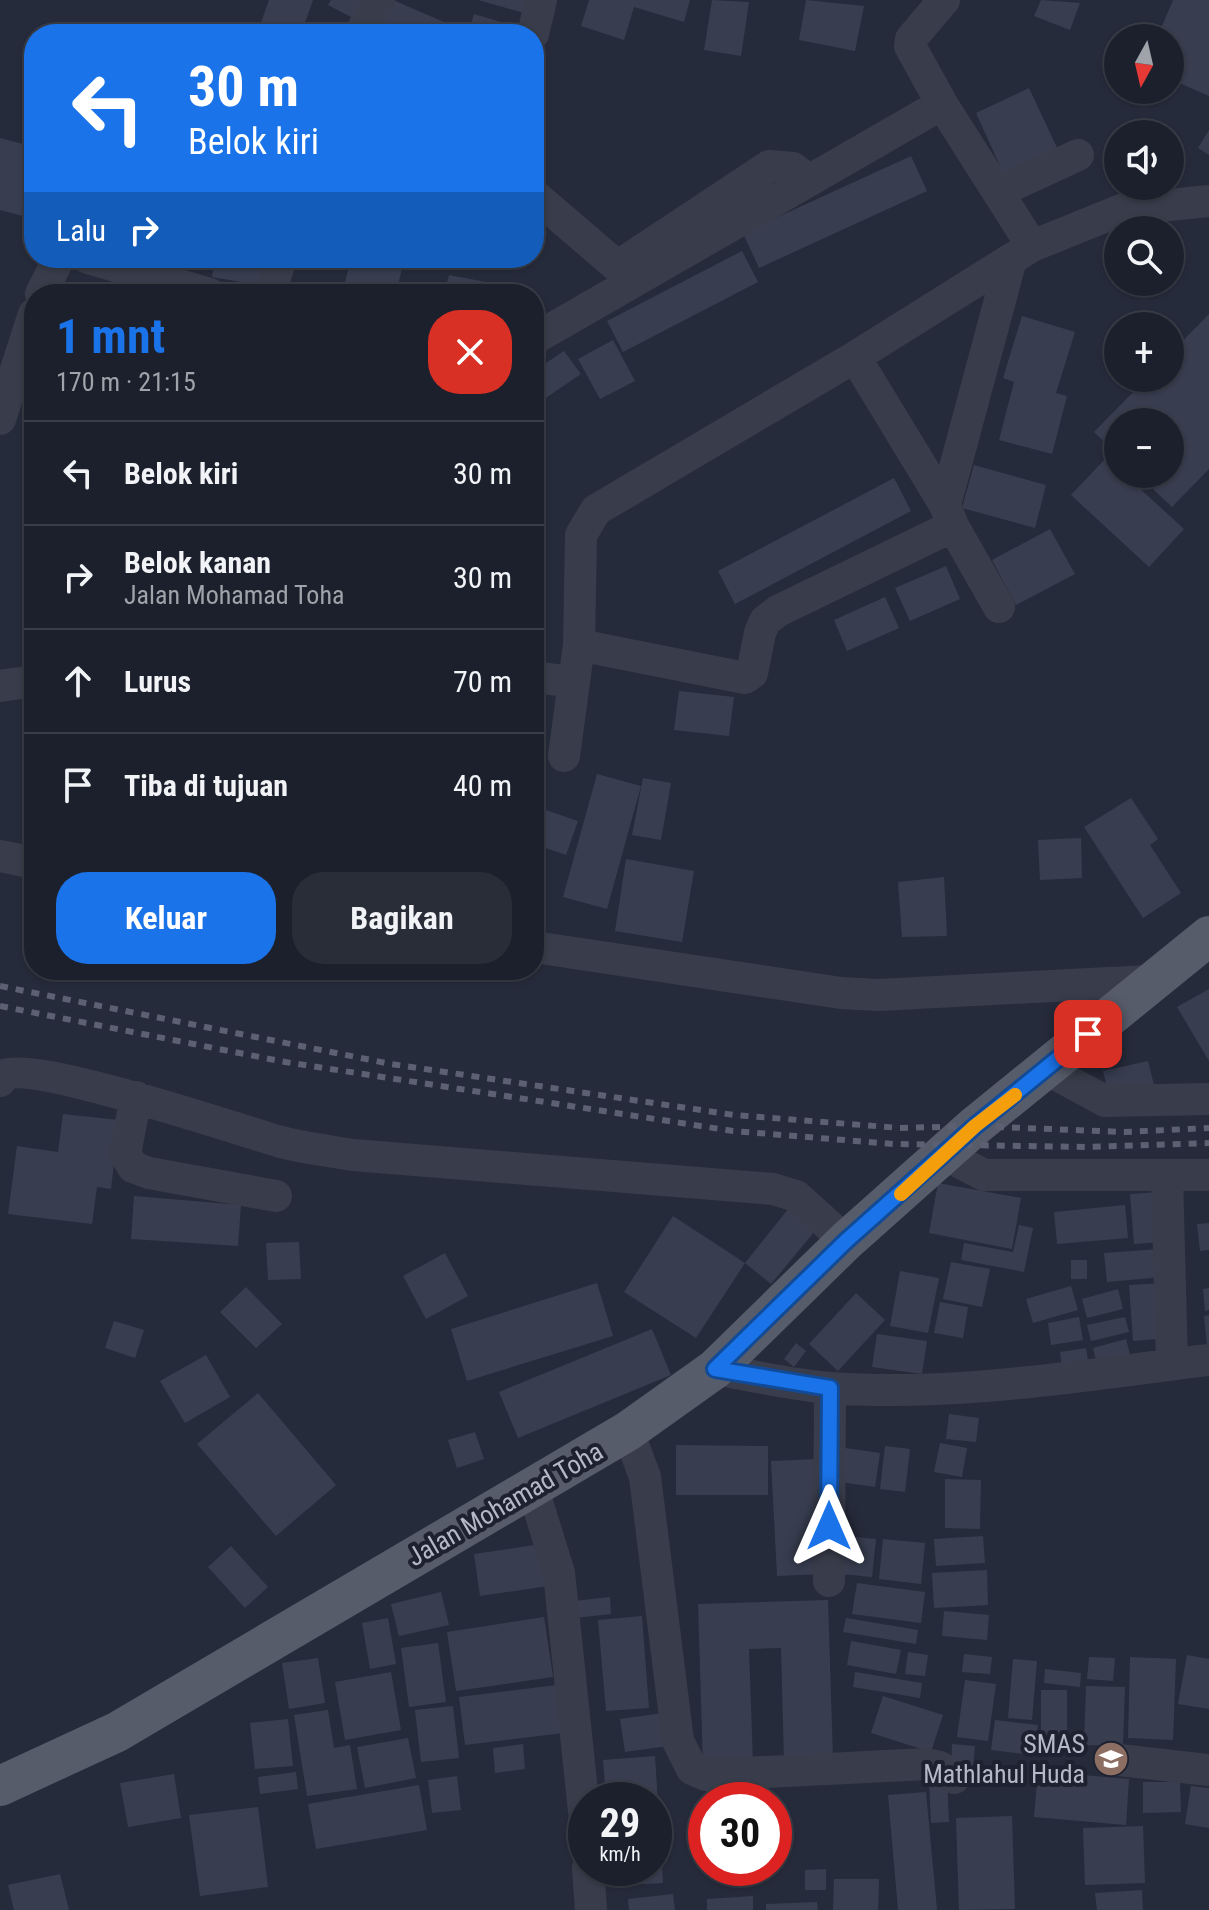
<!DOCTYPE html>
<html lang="id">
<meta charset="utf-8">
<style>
body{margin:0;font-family:"Roboto Condensed",sans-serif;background:#292d38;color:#f1f3f6;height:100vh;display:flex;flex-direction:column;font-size:30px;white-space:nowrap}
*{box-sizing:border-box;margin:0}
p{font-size:26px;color:#a0a3a9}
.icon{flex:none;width:44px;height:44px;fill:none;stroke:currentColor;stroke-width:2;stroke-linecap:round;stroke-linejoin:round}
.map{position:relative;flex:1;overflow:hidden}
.panel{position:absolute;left:24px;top:284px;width:520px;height:696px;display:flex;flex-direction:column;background:#1c202c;border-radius:32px;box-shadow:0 2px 6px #0004,0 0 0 2px #3a3e48}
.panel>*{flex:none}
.guide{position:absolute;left:24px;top:24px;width:520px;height:244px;border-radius:32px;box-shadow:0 2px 6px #0004,0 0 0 2px #3a3e48;background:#1a73e8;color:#fff;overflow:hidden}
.needle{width:52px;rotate:188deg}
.fabs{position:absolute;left:1104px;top:24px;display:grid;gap:16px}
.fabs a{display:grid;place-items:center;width:80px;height:80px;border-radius:50%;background:#1c202c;box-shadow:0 2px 6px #0004,0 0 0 2px #3a3e48;font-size:40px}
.speed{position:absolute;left:568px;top:1782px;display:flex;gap:16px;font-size:40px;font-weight:700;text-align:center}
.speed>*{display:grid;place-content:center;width:104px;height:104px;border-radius:50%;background:#1c202c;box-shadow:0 2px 6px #0004,0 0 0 2px #3a3e48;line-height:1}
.speed small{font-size:20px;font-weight:400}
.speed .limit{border:12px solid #d22;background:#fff;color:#111}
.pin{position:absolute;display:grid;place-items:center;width:68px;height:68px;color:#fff;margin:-34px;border-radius:16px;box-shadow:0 4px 12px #0006}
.me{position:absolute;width:88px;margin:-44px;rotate:0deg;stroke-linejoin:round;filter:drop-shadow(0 0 6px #0008)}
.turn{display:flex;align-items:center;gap:28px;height:168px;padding:0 32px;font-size:36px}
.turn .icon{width:104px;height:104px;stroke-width:2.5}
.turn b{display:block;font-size:56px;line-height:68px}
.then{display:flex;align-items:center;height:76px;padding:0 32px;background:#0003;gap:16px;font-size:30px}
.round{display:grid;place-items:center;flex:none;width:84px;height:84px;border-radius:32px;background:#292d38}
.overview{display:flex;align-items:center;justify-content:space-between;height:136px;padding:0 32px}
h1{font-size:48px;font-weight:700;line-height:60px;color:#1a73e8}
.primary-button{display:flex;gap:16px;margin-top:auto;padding:16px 32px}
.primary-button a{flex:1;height:92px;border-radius:32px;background:#1a73e8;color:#fff;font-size:32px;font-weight:700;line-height:92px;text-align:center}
.primary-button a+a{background:#292d38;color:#f1f3f6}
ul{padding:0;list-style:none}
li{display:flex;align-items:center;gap:24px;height:104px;padding:0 32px;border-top:2px solid #3a3e48}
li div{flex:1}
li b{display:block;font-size:30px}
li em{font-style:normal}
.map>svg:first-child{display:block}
.building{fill:#383e50}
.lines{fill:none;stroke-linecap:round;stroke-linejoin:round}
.minor{stroke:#393d4b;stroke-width:32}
.major{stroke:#575c6b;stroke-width:40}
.rail{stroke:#5c6072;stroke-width:6;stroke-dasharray:8 8;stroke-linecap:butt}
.route-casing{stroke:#114b97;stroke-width:20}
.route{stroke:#1a73e8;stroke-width:14}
.slow{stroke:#f59e0b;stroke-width:14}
.labels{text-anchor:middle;stroke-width:8;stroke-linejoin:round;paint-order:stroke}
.street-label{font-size:26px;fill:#b5b8c6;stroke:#1e2230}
.poi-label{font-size:26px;fill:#b5b8c6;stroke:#1e2230;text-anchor:end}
</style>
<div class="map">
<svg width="1209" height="1910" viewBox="0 0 1209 1910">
<rect width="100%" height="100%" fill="#262b3b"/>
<!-- building -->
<path class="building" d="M 269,0 L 313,0 L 301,34 L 285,34 L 260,25 Z
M 331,0 L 362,0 L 353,18 L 328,5 Z
M 393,0 L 460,29 L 457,34 L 378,34 Z
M 478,0 L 527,0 L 524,13 Z
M 589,0 L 690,0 L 684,22 L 634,7 L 624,40 L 581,26 Z
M 712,0 L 749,2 L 741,56 L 704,50 Z
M 806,0 L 864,6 L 855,51 L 799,40 Z
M 1041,0 L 1080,3 L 1070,30 L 1034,16 Z
M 1173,0 L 1209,0 L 1209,96 L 1170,79 L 1170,38 L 1157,38 Z
M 474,14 L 518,27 L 517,34 L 468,34 Z
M 1029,88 L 1060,154 L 1006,179 L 976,113 Z
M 1209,130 L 1209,155 L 1198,148 Z
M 0,138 L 34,147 L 34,219 L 0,210 Z
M 911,156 L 927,191 L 759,268 L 743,233 Z
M 534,222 L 547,233 L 534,248 Z
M 742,251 L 758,282 L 623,352 L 607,321 Z
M 215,258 L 270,258 L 265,286 L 212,277 Z
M 351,258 L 379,258 L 403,264 L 396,294 L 342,294 Z
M 449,275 L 486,282 L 484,294 L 444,294 Z
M 1209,314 L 1209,469 L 1172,507 L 1137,474 L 1170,474 L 1170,422 L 1118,422 L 1118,455 L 1094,432 L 1147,378 L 1170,378 L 1170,354 Z
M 1022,316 L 1075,332 L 1056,393 L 1067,396 L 1052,454 L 999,440 L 1014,382 L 1003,378 Z
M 613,340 L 635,381 L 600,399 L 578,359 Z
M 564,351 L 581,374 L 537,404 L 534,371 Z
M 1106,458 L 1118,468 L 1118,474 L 1124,474 L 1184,529 L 1149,567 L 1071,495 Z
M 974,465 L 1046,485 L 1035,528 L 962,508 Z
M 894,478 L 911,511 L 735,604 L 718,571 Z
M 1050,529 L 1075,574 L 1016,605 L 992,560 Z
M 946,566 L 960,599 L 910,621 L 895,588 Z
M 885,597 L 899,628 L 847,651 L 834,620 Z
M 679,691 L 734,697 L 729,736 L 674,730 Z
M 597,774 L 641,786 L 607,909 L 563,897 Z
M 643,778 L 671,783 L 661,840 L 632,835 Z
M 1131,798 L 1158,839 L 1150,845 L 1181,893 L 1143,918 L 1084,827 Z
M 540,808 L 578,821 L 566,855 L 534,844 L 534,823 Z
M 1081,838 L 1082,878 L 1040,880 L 1038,840 Z
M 626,859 L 694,871 L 682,942 L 615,931 Z
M 944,877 L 947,936 L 902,937 L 898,882 Z
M 1209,989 L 1209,1061 L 1177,1007 Z
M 1148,1061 L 1155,1089 L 1110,1099 L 1103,1071 Z
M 63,1114 L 119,1120 L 111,1189 L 97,1187 L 92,1224 L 8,1214 L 17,1146 L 58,1152 Z
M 938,1183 L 1021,1198 L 1012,1249 L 929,1233 Z
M 1160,1192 L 1163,1242 L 1134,1244 L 1130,1194 Z
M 134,1196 L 241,1205 L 238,1246 L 131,1239 Z
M 793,1203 L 820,1225 L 771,1284 L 745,1263 L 696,1338 L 624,1292 L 673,1216 L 745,1263 Z
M 1125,1205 L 1128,1238 L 1057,1244 L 1054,1212 Z
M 1209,1223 L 1209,1250 L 1200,1251 L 1197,1224 Z
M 1019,1225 L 1033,1228 L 1024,1272 L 961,1260 L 964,1243 L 1013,1252 Z
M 299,1242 L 301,1279 L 268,1280 L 266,1243 Z
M 1159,1249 L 1162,1277 L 1107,1282 L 1104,1253 Z
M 445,1253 L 468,1296 L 426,1319 L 403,1276 Z
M 1071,1260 L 1087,1260 L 1087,1279 L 1071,1279 Z
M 951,1262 L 990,1269 L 982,1307 L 943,1299 Z
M 900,1271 L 939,1278 L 928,1333 L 890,1326 Z
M 597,1283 L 613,1336 L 467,1381 L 451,1329 Z
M 1165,1283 L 1169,1338 L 1133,1341 L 1129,1285 Z
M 1071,1286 L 1078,1310 L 1033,1323 L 1026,1299 Z
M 246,1287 L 282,1324 L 256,1348 L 220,1312 Z
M 1209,1288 L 1209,1310 L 1205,1311 L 1203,1289 Z
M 1118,1289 L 1123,1309 L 1087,1318 L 1082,1299 Z
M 856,1293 L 885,1320 L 838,1371 L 809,1344 Z
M 940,1302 L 968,1307 L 963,1338 L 934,1333 Z
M 1209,1315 L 1209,1346 L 1207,1346 L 1204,1316 Z
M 1079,1317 L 1083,1340 L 1051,1345 L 1048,1323 Z
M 1125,1317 L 1129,1332 L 1091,1341 L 1087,1325 Z
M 114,1321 L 144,1330 L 135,1358 L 105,1348 Z
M 652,1329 L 671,1375 L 518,1438 L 499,1392 Z
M 877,1334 L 927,1341 L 922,1374 L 872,1367 Z
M 1126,1339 L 1130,1354 L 1097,1364 L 1093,1348 Z
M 796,1343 L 806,1351 L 794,1367 L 784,1359 Z
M 1086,1348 L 1089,1366 L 1062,1369 L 1060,1352 Z
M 206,1355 L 230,1397 L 185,1423 L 160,1381 Z
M 258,1393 L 336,1485 L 276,1536 L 197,1444 Z
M 949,1414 L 979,1418 L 976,1442 L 946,1439 Z
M 475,1432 L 484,1459 L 457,1468 L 448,1440 Z
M 940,1443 L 967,1448 L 962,1477 L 934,1472 Z
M 676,1445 L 768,1446 L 768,1495 L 676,1495 Z
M 885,1446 L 910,1449 L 905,1492 L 880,1489 Z
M 838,1447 L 880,1453 L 875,1487 L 833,1481 Z
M 818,1459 L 824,1574 L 777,1576 L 771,1461 Z
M 945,1479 L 981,1480 L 980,1529 L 945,1528 Z
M 844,1536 L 876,1539 L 872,1577 L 840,1574 Z
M 983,1536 L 985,1563 L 936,1566 L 934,1539 Z
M 883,1539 L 925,1543 L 921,1584 L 879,1579 Z
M 541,1544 L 548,1586 L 480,1596 L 474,1554 Z
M 231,1546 L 268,1587 L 245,1608 L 208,1567 Z
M 987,1570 L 988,1605 L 934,1608 L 932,1573 Z
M 857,1583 L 925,1592 L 921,1623 L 852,1614 Z
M 441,1592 L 449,1625 L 399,1636 L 391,1604 Z
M 610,1597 L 611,1614 L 575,1618 L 574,1601 Z
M 828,1600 L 833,1759 L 784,1761 L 781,1648 L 749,1649 L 753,1764 L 703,1766 L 698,1604 Z
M 944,1611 L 989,1615 L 987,1640 L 942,1636 Z
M 642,1616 L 649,1708 L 606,1711 L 598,1620 Z
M 544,1617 L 553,1677 L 456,1691 L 447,1632 Z
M 388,1618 L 396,1664 L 370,1669 L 362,1623 Z
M 846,1618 L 918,1630 L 916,1644 L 843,1632 Z
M 851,1641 L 901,1650 L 896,1674 L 847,1665 Z
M 438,1643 L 446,1702 L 409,1707 L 401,1648 Z
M 908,1652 L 928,1655 L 925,1676 L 905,1674 Z
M 964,1654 L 992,1657 L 990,1674 L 962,1672 Z
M 1187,1655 L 1209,1659 L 1209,1709 L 1178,1704 Z
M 1089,1657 L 1115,1658 L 1113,1681 L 1087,1679 Z
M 1130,1657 L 1176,1659 L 1173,1740 L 1128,1738 Z
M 318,1658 L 325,1703 L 289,1709 L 282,1663 Z
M 1013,1659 L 1037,1661 L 1032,1720 L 1008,1718 Z
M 1045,1669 L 1081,1673 L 1080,1687 L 1044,1683 Z
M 391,1672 L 401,1730 L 345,1740 L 335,1682 Z
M 855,1672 L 922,1683 L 920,1698 L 853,1687 Z
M 965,1680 L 996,1684 L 988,1741 L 957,1737 Z
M 557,1685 L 563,1733 L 465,1745 L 459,1697 Z
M 1086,1686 L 1125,1687 L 1123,1746 L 1084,1745 Z
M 1041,1690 L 1067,1690 L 1067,1738 L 1041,1738 Z
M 883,1696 L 943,1715 L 931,1752 L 871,1733 Z
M 453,1706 L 459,1758 L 421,1762 L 415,1710 Z
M 328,1710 L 334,1748 L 350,1745 L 357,1789 L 307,1796 L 294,1715 Z
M 663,1713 L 668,1746 L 625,1752 L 620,1719 Z
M 288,1719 L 293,1766 L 255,1769 L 250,1723 Z
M 995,1720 L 1038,1725 L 1034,1755 L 991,1750 Z
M 408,1738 L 416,1778 L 365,1788 L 357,1747 Z
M 523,1744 L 525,1769 L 495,1773 L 493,1748 Z
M 952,1744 L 975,1746 L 973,1768 L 951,1765 Z
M 655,1756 L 663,1883 L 612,1886 L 611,1868 L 654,1868 L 654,1800 L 606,1800 L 603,1760 Z
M 1038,1771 L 1129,1779 L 1126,1825 L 1034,1817 Z
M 296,1772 L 298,1789 L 260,1794 L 258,1777 Z
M 174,1774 L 181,1818 L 128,1827 L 120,1783 Z
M 457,1776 L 461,1810 L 432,1813 L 428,1780 Z
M 947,1778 L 949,1822 L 931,1823 L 929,1779 Z
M 1143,1782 L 1180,1782 L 1181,1812 L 1143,1813 Z
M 419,1785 L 427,1830 L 316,1849 L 308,1804 Z
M 1191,1786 L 1209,1788 L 1209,1828 L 1185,1824 Z
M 926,1792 L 937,1910 L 898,1910 L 888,1795 Z
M 258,1807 L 268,1887 L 200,1896 L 189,1815 Z
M 1012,1816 L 1015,1909 L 959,1910 L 956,1818 Z
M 1143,1826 L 1145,1883 L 1085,1885 L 1083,1828 Z
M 826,1869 L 826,1890 L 805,1890 L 805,1870 Z
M 60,1874 L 69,1910 L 14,1910 L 8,1885 Z
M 834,1879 L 879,1879 L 878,1910 L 833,1910 Z
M 1142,1890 L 1143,1910 L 1097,1910 L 1095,1893 Z
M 673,1894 L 675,1910 L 629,1910 L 628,1899 Z
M 753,1896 L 753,1910 L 707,1910 L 707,1899 Z
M 817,1902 L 818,1910 L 766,1910 L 766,1904 Z"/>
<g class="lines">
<!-- minor -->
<path class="minor" d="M 360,34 L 379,0
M 533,34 L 541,0
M 942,104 L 910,46 L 911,39 L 944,0
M 998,192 L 1078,155
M 534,195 L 632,279
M 88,258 L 210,294
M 618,266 L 769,166 L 793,168 L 808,180
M 41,294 L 59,258
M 270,294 L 281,258
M 534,339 L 942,104 L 1032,246
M 855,357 L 945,505 L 953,526 L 999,607
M 0,419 L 34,314
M 945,505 L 1010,263
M 579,645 L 745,678 L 752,673 L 760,633 L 765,621 L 778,611 L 953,526
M 534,677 L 573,682
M 0,686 L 34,681
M 564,756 L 579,645 L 581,535 L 596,510 L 855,357 L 1032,246 L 1121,210 L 1209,201
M 0,856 L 34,863
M 534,947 L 841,993 L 878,995 L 1149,981
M 1048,1070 L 1105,1101 L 1209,1099
M 0,1081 L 2,1076 C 30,1059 239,1130 281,1142 C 304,1148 329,1151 353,1155 L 773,1189 L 796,1196 L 846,1241
M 136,1097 L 125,1154 L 133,1167 L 149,1173 L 276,1196
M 944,1154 L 984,1175 L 1209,1175
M 1167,1177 L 1172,1364
M 715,1369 C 753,1376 792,1385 831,1388 C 958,1397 1083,1375 1209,1360
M 628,1431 L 645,1477 L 678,1741 L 692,1769 L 706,1775 L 927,1764 L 940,1767 L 954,1778
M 533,1489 L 559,1573 L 586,1830
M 829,1581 L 830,1388
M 1119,1760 L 1209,1770
M 588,1868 L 591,1910"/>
<!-- major -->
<path class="major" d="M 0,1786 L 117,1732 L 628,1431 L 715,1369 L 846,1241 L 975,1126 L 1209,936"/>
<!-- rail -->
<path class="rail" d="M 0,986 L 391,1064 L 734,1115 L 900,1128 L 975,1126 L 1124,1132 L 1209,1128
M 0,1006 L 285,1062 L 733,1131 L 893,1144 L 1088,1147 L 1209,1143"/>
</g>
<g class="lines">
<defs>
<path id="route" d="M 829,1526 L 830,1388 L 715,1369 L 846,1241 L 975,1126 L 1088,1034"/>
</defs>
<!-- route casing -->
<use href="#route" class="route-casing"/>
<!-- route -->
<use href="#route" class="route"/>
<!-- slow -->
<path class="slow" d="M 901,1194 L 975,1126 L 1015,1095"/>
</g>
<!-- icons -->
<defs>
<symbol id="school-disc" viewBox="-11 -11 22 22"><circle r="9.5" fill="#8d6e63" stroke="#1e2230"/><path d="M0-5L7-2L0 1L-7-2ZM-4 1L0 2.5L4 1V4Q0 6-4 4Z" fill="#fff"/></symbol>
</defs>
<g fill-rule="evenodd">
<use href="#school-disc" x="1091" y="1739" width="40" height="40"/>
</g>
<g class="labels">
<!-- street labels -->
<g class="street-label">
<text transform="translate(505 1504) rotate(-30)" y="9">Jalan Mohamad Toha</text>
</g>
<!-- poi labels -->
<g class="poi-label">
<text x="1085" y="1753">SMAS<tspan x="1085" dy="30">Mathlahul Huda</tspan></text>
</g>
</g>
</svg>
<div class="fabs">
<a><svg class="needle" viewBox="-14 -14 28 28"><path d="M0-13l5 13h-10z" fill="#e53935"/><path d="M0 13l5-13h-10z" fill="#a0a3a9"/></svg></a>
<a><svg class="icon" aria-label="sound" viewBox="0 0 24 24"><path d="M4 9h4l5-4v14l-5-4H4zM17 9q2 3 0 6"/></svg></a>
<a><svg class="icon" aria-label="search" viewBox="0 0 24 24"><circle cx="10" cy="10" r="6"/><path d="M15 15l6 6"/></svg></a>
<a>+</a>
<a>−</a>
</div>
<div class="speed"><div>29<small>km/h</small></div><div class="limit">30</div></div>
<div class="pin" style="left:1088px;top:1034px;background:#d93025"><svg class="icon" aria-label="arrive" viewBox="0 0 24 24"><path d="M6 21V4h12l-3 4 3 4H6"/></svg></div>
<svg class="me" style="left:829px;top:1526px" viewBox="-20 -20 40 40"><path d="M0-17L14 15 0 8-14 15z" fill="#1a73e8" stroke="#fff" stroke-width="4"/></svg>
<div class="guide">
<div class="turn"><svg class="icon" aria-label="left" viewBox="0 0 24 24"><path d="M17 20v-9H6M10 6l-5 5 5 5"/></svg><div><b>30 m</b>Belok kiri</div></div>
<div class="then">Lalu<svg class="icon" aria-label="right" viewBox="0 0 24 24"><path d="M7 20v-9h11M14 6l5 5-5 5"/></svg></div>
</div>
<section class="panel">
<div class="overview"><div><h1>1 mnt</h1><p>170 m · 21:15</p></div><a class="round" style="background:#d93025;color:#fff"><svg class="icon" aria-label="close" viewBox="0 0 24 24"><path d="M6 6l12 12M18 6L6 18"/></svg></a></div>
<ul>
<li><svg class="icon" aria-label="left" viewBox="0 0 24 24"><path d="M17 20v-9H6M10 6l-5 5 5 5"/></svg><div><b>Belok kiri</b></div><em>30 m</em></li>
<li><svg class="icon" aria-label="right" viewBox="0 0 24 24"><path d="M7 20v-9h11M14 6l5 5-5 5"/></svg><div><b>Belok kanan</b><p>Jalan Mohamad Toha</p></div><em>30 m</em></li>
<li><svg class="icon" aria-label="ahead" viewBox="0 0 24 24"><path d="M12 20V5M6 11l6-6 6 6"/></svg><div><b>Lurus</b></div><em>70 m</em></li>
<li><svg class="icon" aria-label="arrive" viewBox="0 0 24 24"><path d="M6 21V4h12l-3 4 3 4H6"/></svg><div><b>Tiba di tujuan</b></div><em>40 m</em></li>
</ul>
<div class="primary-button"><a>Keluar</a><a>Bagikan</a></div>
</section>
</div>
